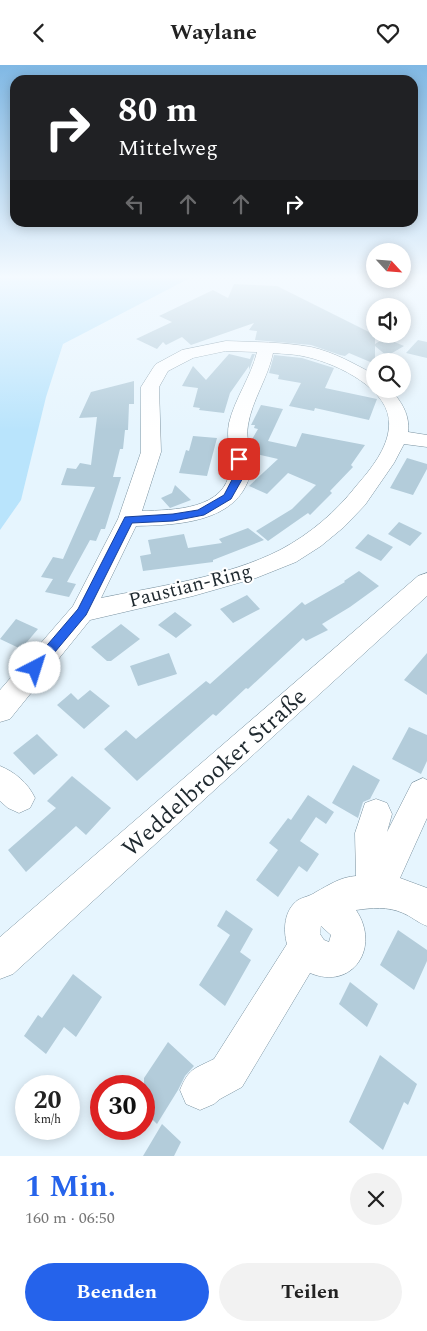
<!DOCTYPE html>
<html lang="de">
<meta charset="utf-8">
<style>
body{margin:0;font-family:Spectral,serif;background:#f2f2f2;color:#222;height:100vh;display:flex;flex-direction:column;font-size:19px;white-space:nowrap}
*{box-sizing:border-box;margin:0}
p{font-size:16px;color:#767676}
.icon{flex:none;width:28px;height:28px;fill:none;stroke:currentColor;stroke-width:2;stroke-linecap:round;stroke-linejoin:round}
.map{position:relative;height:1091px;overflow:hidden}
.side{display:flex;flex-direction:column;background:#fff;flex:1}
.side>*{flex:none}
.top-card{position:absolute;left:10px;top:10px;width:408px;height:152px;border-radius:15px;box-shadow:0 2px 12px #0003;background:#202124;color:#fff;overflow:hidden}
.needle{width:32px;rotate:116deg}
.tools{position:absolute;left:366px;top:178px;display:grid;gap:10px}
.tools a{display:grid;place-items:center;width:45px;height:45px;border-radius:50%;background:#fff;box-shadow:0 2px 12px #0003;font-size:25px}
.speed{position:absolute;left:15px;top:1010px;display:flex;gap:10px;font-size:25px;font-weight:700;text-align:center}
.speed>*{display:grid;place-content:center;width:65px;height:65px;border-radius:50%;background:#fff;box-shadow:0 2px 12px #0003;line-height:1}
.speed small{font-size:12px;font-weight:400}
.speed .limit{border:8px solid #d22;background:#fff;color:#111}
.pin{position:absolute;display:grid;place-items:center;width:42px;height:42px;color:#fff;margin:-21px;border-radius:10px;box-shadow:0 2px 8px #0006}
.me{position:absolute;width:55px;margin:-28px;rotate:40deg;stroke-linejoin:round;filter:drop-shadow(0 0 4px #0008)}
.turn{display:flex;align-items:center;gap:18px;height:105px;padding:0 25px;font-size:22px}
.turn .icon{width:65px;height:65px;stroke-width:2.5}
.turn b{display:block;font-size:35px;line-height:42px}
.lanes{display:flex;align-items:center;height:48px;padding:0 25px;background:#0003;justify-content:center;gap:25px;direction:ltr}
.lanes .off{opacity:.35}
.round{display:grid;place-items:center;flex:none;width:52px;height:52px;border-radius:26px;background:#f2f2f2}
.overview{display:flex;align-items:center;justify-content:space-between;height:85px;padding:0 25px}
h1{font-size:30px;font-weight:700;line-height:38px;color:#2563eb}
.cta{display:flex;gap:10px;margin-top:auto;padding:10px 25px}
.cta a{flex:1;height:58px;border-radius:30px;background:#2563eb;color:#fff;font-size:20px;font-weight:700;line-height:58px;text-align:center}
.cta a+a{background:#f2f2f2;color:#222}
header{display:flex;justify-content:space-between;align-items:center;height:65px;padding:0 25px;background:#fff;font-size:22px;font-weight:700}
.map>svg:first-child{display:block}
.green{fill:#b9e4fc}
.building{fill:#b3ccda}
.lines{fill:none;stroke-linecap:round;stroke-linejoin:round}
.minor-casing{stroke:#7a92a0;stroke-width:1}
.minor{fill:#fff;fill-rule:evenodd}
.route{fill:#2563eb;stroke:#184099}
.labels{text-anchor:middle;stroke-width:4;stroke-linejoin:round;paint-order:stroke}
.street-label{font-size:20px;fill:#1f292f;stroke:#fff}
.near-street-label{font-size:24px;fill:#1f292f;stroke:#fff}
</style>
<header><svg class="icon" aria-label="back" viewBox="0 0 24 24"><path d="M15 5l-7 7 7 7"/></svg>Waylane<svg class="icon" aria-label="heart" viewBox="0 0 24 24"><path d="M12 20l-8-8c-3-5 5-10 8-4 3-6 11-1 8 4z"/></svg></header>
<div class="map">
<svg width="427" height="1091" viewBox="0 0 427 1091">
<rect width="100%" height="100%" fill="#e6f5fe"/>
<!-- green -->
<path class="green" d="M 0,213 L 190,213 L 63,279 L 46,332 L 21,435 L 0,465 Z"/>
<!-- building -->
<path class="building" d="M 234,219 L 277,221 L 375,270 L 375,279 L 385,273 L 404,281 L 387,291 L 375,281 L 375,299 L 349,288 L 345,291 L 340,290 L 311,280 L 255,275 L 257,266 L 249,265 L 254,258 L 191,280 L 182,272 L 166,280 L 163,277 L 157,284 L 136,274 L 172,257 L 159,251 L 213,225 L 228,233 Z
M 418,275 L 427,277 L 427,293 L 406,288 Z
M 229,289 L 250,294 L 252,289 L 255,289 L 249,305 L 249,301 L 230,328 L 224,348 L 199,345 L 200,343 L 193,342 L 198,323 L 182,321 L 193,301 L 206,315 Z
M 274,290 L 302,293 L 334,303 L 325,323 L 377,334 L 369,355 L 315,343 L 314,346 L 289,341 L 301,318 L 278,314 L 279,310 L 269,308 Z
M 134,316 L 134,339 L 129,339 L 128,365 L 125,365 L 123,384 L 120,384 L 113,412 L 121,412 L 105,464 L 101,464 L 96,476 L 90,475 L 67,517 L 76,519 L 69,532 L 45,527 L 53,514 L 41,512 L 53,492 L 63,494 L 95,422 L 61,420 L 67,403 L 76,404 L 80,398 L 91,400 L 97,352 L 79,353 L 91,327 Z
M 261,340 L 283,344 L 268,376 L 296,382 L 302,368 L 365,380 L 351,400 L 353,402 L 330,426 L 332,428 L 310,450 L 308,448 L 268,476 L 256,466 L 292,444 L 316,420 L 288,408 L 267,429 L 249,421 L 278,394 L 252,388 L 258,377 L 251,376 L 258,364 L 254,363 L 255,360 L 251,360 Z
M 193,371 L 217,373 L 207,411 L 179,408 L 186,385 L 189,386 Z
M 407,393 L 427,399 L 427,404 L 413,430 L 390,423 Z
M 175,420 L 191,435 L 170,443 L 161,433 L 172,428 Z
M 399,457 L 422,468 L 410,481 L 388,469 Z
M 248,463 L 264,475 L 213,495 L 213,497 L 143,506 L 140,491 L 151,489 L 148,475 L 184,469 L 188,483 L 222,478 L 219,474 Z
M 368,469 L 393,482 L 381,496 L 355,483 Z
M 359,506 L 379,521 L 350,542 L 322,559 L 328,565 L 306,576 L 303,573 L 248,624 L 246,623 L 216,651 L 213,649 L 137,716 L 104,684 L 126,665 L 136,674 L 206,616 L 210,619 L 302,537 L 305,540 L 345,517 L 344,516 Z
M 247,530 L 260,544 L 233,558 L 220,544 Z
M 175,547 L 192,560 L 176,573 L 158,560 Z
M 16,554 L 38,564 L 21,584 L 0,574 Z
M 121,559 L 140,574 L 111,596 L 107,596 L 91,582 Z
M 169,588 L 177,609 L 138,621 L 130,601 Z
M 427,588 L 427,630 L 404,615 Z
M 90,625 L 110,641 L 84,664 L 57,640 L 71,628 L 78,635 Z
M 409,662 L 427,670 L 427,696 L 421,709 L 392,694 Z
M 37,669 L 58,690 L 34,710 L 13,688 Z
M 353,700 L 380,715 L 370,734 L 363,737 L 358,753 L 332,738 Z
M 72,711 L 111,743 L 86,770 L 76,761 L 26,807 L 8,785 L 56,743 L 47,736 Z
M 308,730 L 334,747 L 326,759 L 316,752 L 300,776 L 319,789 L 307,807 L 299,801 L 278,832 L 256,815 L 278,785 L 269,778 L 288,753 L 291,755 Z
M 226,845 L 253,864 L 240,887 L 251,895 L 225,941 L 199,920 L 230,870 L 217,861 Z
M 398,865 L 427,885 L 427,896 L 414,925 L 380,900 Z
M 73,909 L 102,932 L 76,972 L 64,962 L 46,989 L 24,971 L 38,950 L 42,953 Z
M 350,917 L 378,939 L 367,962 L 339,939 Z
M 168,977 L 194,1001 L 185,1011 L 178,1025 L 157,1059 L 144,1046 L 144,1013 Z
M 380,990 L 417,1019 L 408,1040 L 404,1037 L 383,1085 L 349,1057 Z
M 162,1059 L 181,1077 L 174,1091 L 143,1091 Z"/>
<g class="lines">
<defs>
<path id="minor" d="M 226,276 C 254,277 283,277 311,282 C 334,287 355,299 375,310 L 375,324 L 390,324 C 402,337 410,350 408,367 L 427,370 L 427,382 L 404,379 L 394,398 L 365,440 L 344,462 L 321,481 L 296,497 L 256,513 L 193,531 L 90,555 L 10,654 L 0,657 L 0,625 L 73,541 L 118,454 L 141,387 L 141,322 L 153,303 L 156,299 L 182,285 ZM 226,286 L 257,287 C 251,312 235,333 229,358 C 226,373 231,388 230,404 C 226,445 173,445 142,446 L 161,387 L 159,322 L 168,306 L 193,293 ZM 273,288 C 284,289 296,289 307,292 C 338,299 392,325 389,361 C 388,383 371,404 357,420 C 336,447 310,469 280,485 C 227,512 159,521 101,533 L 136,461 C 177,460 237,458 250,410 C 254,393 245,376 248,360 C 252,335 268,313 273,288 Z
M 427,508 L 427,531 L 13,909 L 0,914 L 0,872 L 418,511 Z
M 0,701 C 15,707 28,718 35,733 L 30,743 L 19,748 L 8,743 L 0,736 Z
M 423,713 L 427,715 L 427,753 L 400,813 L 427,823 L 427,861 C 418,858 411,851 403,848 C 387,841 372,843 356,845 C 381,882 353,926 310,908 L 242,1022 L 220,1034 L 214,1039 L 200,1045 L 186,1039 L 180,1025 C 189,1003 194,1004 214,994 L 287,879 C 283,865 284,845 298,835 C 303,832 311,831 316,827 C 329,820 340,812 356,811 L 355,768 L 365,738 L 376,734 L 387,738 L 392,749 L 387,767 L 412,718 ZM 321,861 L 331,870 L 329,877 L 324,875 L 320,869 Z"/>
</defs>
<!-- minor casing -->
<use href="#minor" class="minor-casing"/>
<!-- minor -->
<use href="#minor" class="minor"/>
</g>
<!-- sky -->
<linearGradient id="sky" x2="0" y2="1"><stop stop-color="#80b8e4"/><stop offset="0.58" stop-color="#f4faff"/><stop offset="1" stop-color="#f4faff" stop-opacity="0"/></linearGradient>
<rect width="427" height="365" fill="url(#sky)"/>
<!-- route -->
<path class="route" d="M 239,391 L 243,394 L 244,411 L 231,434 L 204,450 L 173,456 L 132,458 L 86,550 L 39,606 L 31,606 L 29,603 L 31,599 L 78,544 L 125,452 L 173,449 L 198,445 L 224,430 L 234,411 L 234,394 Z"/>
<g class="labels">
<!-- street labels -->
<g class="street-label">
<text transform="translate(190 520) rotate(-14)" y="7">Paustian-Ring</text>
</g>
<!-- near-street labels -->
<g class="near-street-label">
<text transform="translate(214 707) rotate(-42)" y="8">Weddelbrooker Straße</text>
</g>
</g>
</svg>
<div class="tools">
<a><svg class="needle" viewBox="-14 -14 28 28"><path d="M0-13l5 13h-10z" fill="#e53935"/><path d="M0 13l5-13h-10z" fill="#767676"/></svg></a>
<a><svg class="icon" aria-label="sound" viewBox="0 0 24 24"><path d="M4 9h4l5-4v14l-5-4H4zM17 9q2 3 0 6"/></svg></a>
<a><svg class="icon" aria-label="search" viewBox="0 0 24 24"><circle cx="10" cy="10" r="6"/><path d="M15 15l6 6"/></svg></a>
</div>
<div class="speed"><div>20<small>km/h</small></div><div class="limit">30</div></div>
<div class="pin" style="left:239px;top:394px;background:#d93025"><svg class="icon" aria-label="arrive" viewBox="0 0 24 24"><path d="M6 21V4h12l-3 4 3 4H6"/></svg></div>
<svg class="me" style="left:35px;top:603px" viewBox="-20 -20 40 40"><circle r="19" fill="#fff"/><path d="M0-13L10 11 0 6-10 11z" fill="#2563eb"/></svg>
<div class="top-card">
<div class="turn"><svg class="icon" aria-label="right" viewBox="0 0 24 24"><path d="M7 20v-9h11M14 6l5 5-5 5"/></svg><div><b>80 m</b>Mittelweg</div></div>
<div class="lanes"><svg class="icon off" aria-label="left" viewBox="0 0 24 24"><path d="M17 20v-9H6M10 6l-5 5 5 5"/></svg><svg class="icon off" aria-label="ahead" viewBox="0 0 24 24"><path d="M12 20V5M6 11l6-6 6 6"/></svg><svg class="icon off" aria-label="ahead" viewBox="0 0 24 24"><path d="M12 20V5M6 11l6-6 6 6"/></svg><svg class="icon" aria-label="right" viewBox="0 0 24 24"><path d="M7 20v-9h11M14 6l5 5-5 5"/></svg></div>
</div>
</div>
<section class="side">
<div class="overview"><div><h1>1 Min.</h1><p>160 m · 06:50</p></div><a class="round"><svg class="icon" aria-label="close" viewBox="0 0 24 24"><path d="M6 6l12 12M18 6L6 18"/></svg></a></div>
<div class="cta"><a>Beenden</a><a>Teilen</a></div>
</section>
